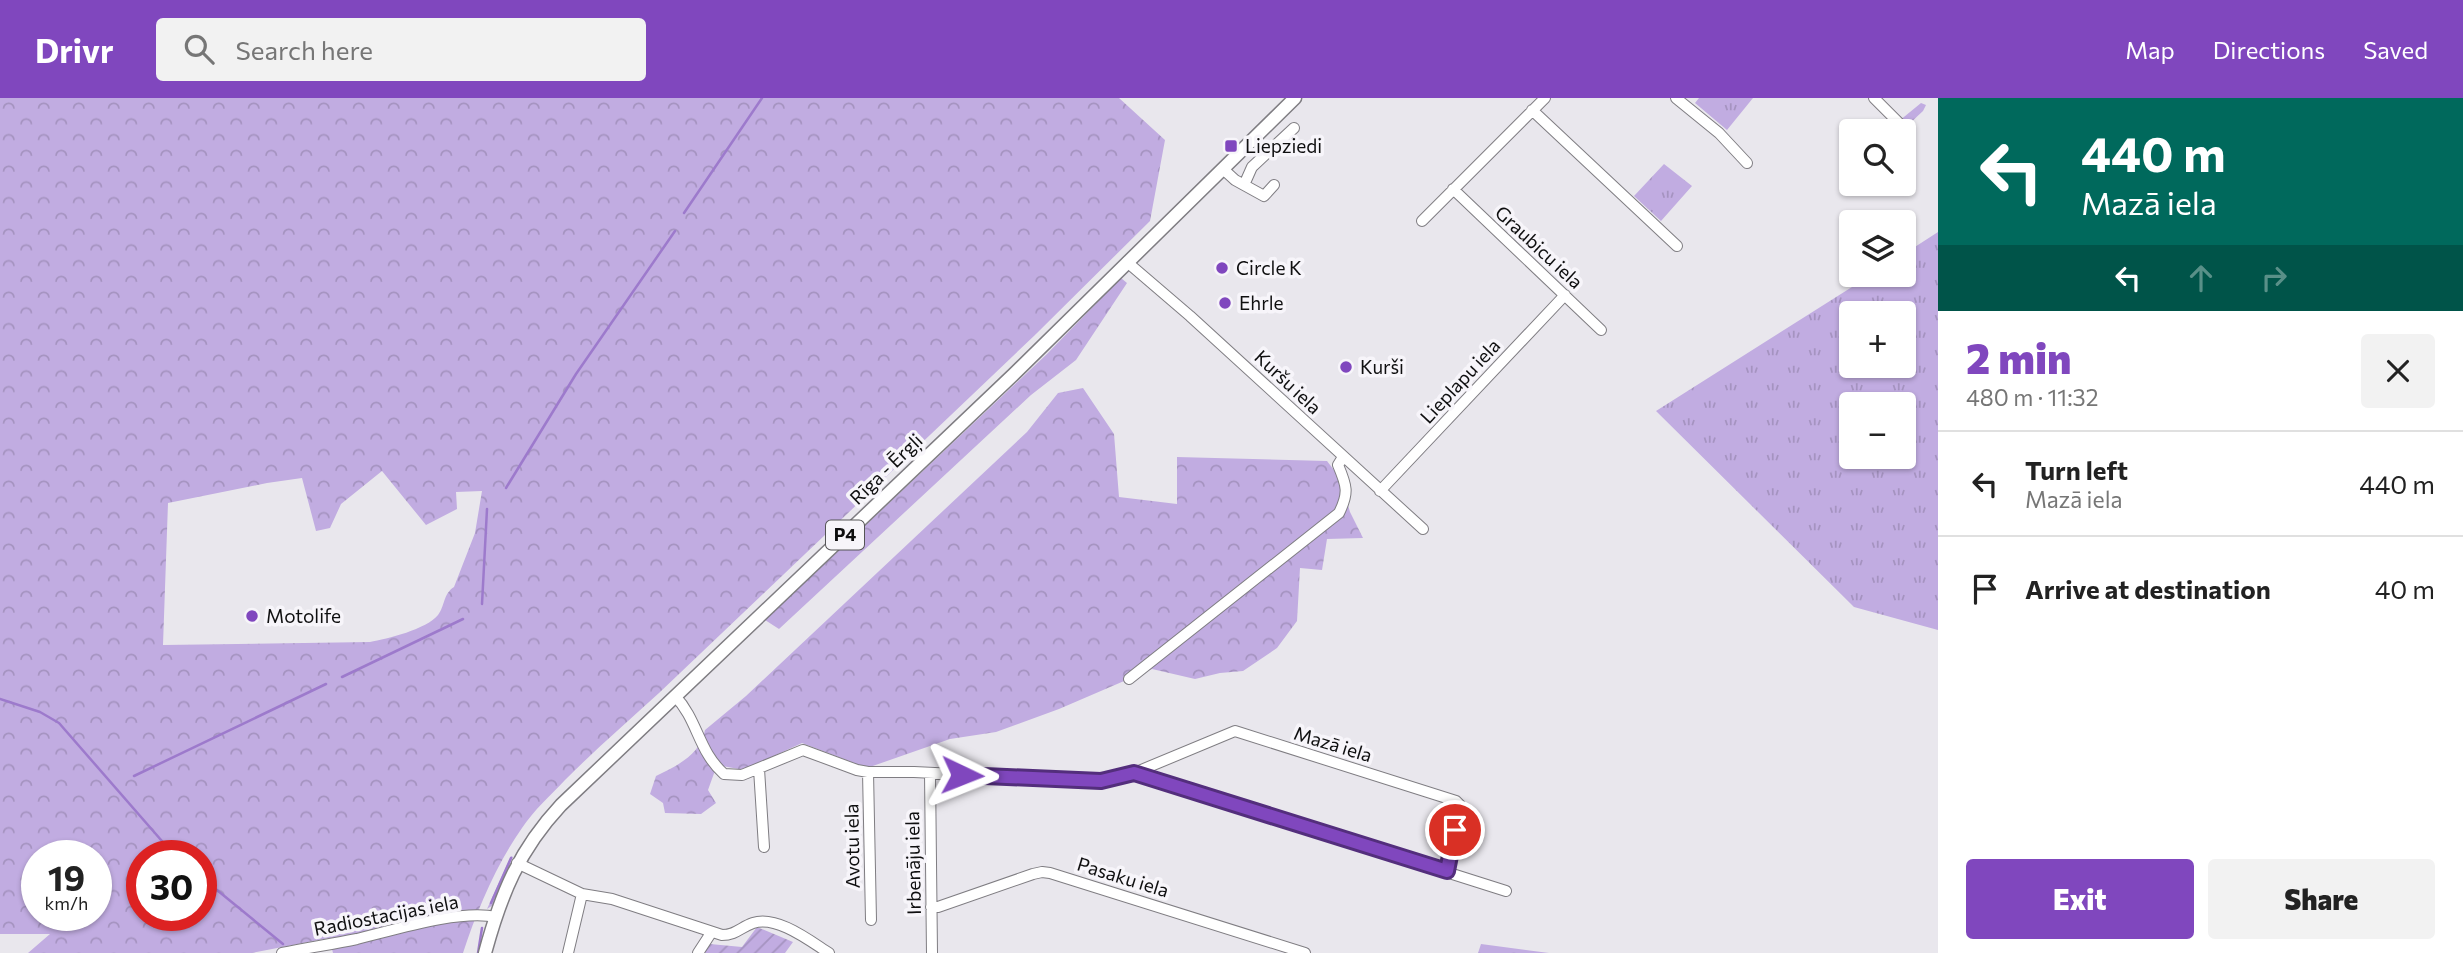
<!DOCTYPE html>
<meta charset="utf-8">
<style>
body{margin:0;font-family:Commissioner,sans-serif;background:#f2f2f2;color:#222;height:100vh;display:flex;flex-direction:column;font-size:26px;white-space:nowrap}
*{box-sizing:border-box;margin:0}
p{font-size:23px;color:#767676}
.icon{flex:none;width:38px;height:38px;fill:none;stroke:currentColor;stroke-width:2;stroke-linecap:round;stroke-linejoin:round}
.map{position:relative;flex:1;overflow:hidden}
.sheet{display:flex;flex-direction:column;background:#fff;width:525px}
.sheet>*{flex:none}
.top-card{background:#00695c;color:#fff;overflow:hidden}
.buttons{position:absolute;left:1839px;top:21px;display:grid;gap:14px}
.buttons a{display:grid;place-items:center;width:77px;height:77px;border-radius:7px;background:#fff;box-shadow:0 2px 5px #0004;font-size:35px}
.speed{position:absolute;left:21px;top:742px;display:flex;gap:14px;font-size:35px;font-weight:700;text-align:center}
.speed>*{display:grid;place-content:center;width:91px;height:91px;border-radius:50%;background:#fff;box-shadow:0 2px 5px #0004;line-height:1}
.speed small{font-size:18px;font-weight:400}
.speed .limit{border:10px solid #d22;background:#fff;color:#111}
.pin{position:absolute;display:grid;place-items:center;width:60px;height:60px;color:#fff;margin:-30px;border:4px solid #fff;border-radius:50%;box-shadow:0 2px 7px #0007}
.me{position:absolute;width:77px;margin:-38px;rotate:92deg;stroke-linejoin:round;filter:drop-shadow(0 0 5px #0008)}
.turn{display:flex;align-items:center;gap:24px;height:147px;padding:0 28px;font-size:32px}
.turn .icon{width:91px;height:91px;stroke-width:2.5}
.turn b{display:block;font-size:49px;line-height:60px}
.lanes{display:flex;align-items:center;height:66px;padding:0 28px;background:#0003;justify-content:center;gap:35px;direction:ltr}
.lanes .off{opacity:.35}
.round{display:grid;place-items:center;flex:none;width:74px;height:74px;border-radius:7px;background:#f2f2f2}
.head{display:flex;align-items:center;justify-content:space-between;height:119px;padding:0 28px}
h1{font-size:42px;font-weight:800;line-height:52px;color:#8047be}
.action{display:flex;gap:14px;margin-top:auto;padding:14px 28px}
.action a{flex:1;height:80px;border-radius:7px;background:#8047be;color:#fff;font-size:28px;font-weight:800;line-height:80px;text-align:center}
.action a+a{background:#f2f2f2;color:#222}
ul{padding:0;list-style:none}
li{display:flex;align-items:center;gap:21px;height:105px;padding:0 28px;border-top:2px solid #e0e0e0}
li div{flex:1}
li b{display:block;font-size:26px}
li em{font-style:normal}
header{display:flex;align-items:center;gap:42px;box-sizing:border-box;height:98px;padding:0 35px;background:#8047be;color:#fff}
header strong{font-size:33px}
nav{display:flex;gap:38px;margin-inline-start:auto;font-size:24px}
.search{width:490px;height:63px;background:#f2f2f2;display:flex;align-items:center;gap:18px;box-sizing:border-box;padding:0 24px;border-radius:7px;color:#767676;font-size:26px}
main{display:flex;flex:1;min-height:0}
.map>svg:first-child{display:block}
.grass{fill:url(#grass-tufts);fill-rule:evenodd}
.forest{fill:url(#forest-crowns);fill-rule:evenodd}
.garden{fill:url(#garden-furrows)}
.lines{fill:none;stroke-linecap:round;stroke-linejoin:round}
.stream{stroke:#9d7acc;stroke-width:2.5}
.minor-casing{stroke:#7f7d82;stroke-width:12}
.major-casing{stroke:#7f7d82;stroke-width:15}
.minor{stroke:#fff;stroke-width:10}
.major{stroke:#fff;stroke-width:12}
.route-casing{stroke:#532e7c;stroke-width:18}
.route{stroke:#8047be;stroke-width:12}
.poi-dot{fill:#8047be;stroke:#f7f5fa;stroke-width:2.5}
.labels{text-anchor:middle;stroke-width:7;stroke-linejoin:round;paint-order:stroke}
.shield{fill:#f7f5fa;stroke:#555456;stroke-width:2}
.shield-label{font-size:18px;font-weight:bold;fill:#0f0f10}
.poi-label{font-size:19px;fill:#0f0f10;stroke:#f7f5fa;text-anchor:start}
.street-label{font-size:19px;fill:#0f0f10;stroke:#f7f5fa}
</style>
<header>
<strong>Drivr</strong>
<div class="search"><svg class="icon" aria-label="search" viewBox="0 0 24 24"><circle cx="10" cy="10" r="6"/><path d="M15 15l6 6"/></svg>Search here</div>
<nav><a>Map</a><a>Directions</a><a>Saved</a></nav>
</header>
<main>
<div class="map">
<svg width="1938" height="855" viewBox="0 0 1938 855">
<defs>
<pattern id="grass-tufts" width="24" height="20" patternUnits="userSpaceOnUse" patternTransform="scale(1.75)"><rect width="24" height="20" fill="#c1ace1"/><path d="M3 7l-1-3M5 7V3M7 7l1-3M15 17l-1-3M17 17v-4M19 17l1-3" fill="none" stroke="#a593c0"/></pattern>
<pattern id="forest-crowns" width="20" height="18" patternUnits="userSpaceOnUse" patternTransform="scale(1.75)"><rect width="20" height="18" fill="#c1ace1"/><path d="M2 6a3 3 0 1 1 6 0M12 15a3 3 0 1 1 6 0" fill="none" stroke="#a593c0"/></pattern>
<pattern id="garden-furrows" width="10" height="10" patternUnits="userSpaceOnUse" patternTransform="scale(1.75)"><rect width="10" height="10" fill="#c1ace1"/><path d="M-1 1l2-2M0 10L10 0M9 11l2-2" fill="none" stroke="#a593c0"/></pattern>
</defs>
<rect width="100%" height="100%" fill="#e9e7ed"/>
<!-- grass -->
<path class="grass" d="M 1699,0 L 1753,0 L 1727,32 L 1695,5 Z
M 1664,66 L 1692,88 L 1661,123 L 1634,98 Z
M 1938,134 L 1938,532 L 1854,509 L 1656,313 L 1871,177 L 1904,177 L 1904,156 ZM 1852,215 L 1904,215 L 1904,268 L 1852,268 ZM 1852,306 L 1904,306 L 1904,359 L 1852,359 Z
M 511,758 L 513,759 L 493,807 L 487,811 Z"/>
<!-- forest -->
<path class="forest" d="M 0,0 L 1119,0 L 1165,42 L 1150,123 L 1035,237 L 659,595 C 627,624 595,652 565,682 C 550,698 534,712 522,730 C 496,767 477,812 463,855 L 333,855 L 329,840 L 252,855 L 28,855 L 50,836 L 0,836 ZM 382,373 L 426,427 L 457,411 L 456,394 L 482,393 L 475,435 L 454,489 C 443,496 445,508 438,517 C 427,531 387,541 370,544 L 163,547 L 168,405 L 267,385 L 302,380 L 316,433 L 330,430 L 341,406 ZM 37,758 L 96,758 L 96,817 L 37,817 ZM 142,758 L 201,758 L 201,817 L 142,817 Z
M 1921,5 L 1926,7 L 1923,13 L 1908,27 L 1899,23 Z
M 1121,180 L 1127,185 L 1076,262 L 1031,297 L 779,531 L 765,522 L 1047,256 Z
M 1083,290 L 1114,336 L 1119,399 L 1177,406 L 1177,359 L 1327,363 L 1340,380 L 1350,414 L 1363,440 L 1327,441 L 1322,472 L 1300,470 L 1297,523 L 1277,550 L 1243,573 L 1220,575 L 1195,581 L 1152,571 L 1059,611 L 996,634 L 950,641 L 867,670 L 802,645 L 744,672 L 717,667 L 708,692 L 716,705 L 701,716 L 665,715 L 663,705 L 650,696 L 656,678 C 677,668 701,656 705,632 L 746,598 L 1027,334 L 1058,295 Z
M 1481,846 L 1549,855 L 1478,855 Z"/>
<!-- garden -->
<path class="garden" d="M 757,829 L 793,844 L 785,855 L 704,855 L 710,846 L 742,849 Z"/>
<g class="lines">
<!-- stream -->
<path class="stream" d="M 684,115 L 762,0
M 506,390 L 576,276 L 675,133
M 482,506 L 487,411
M 342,579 L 463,521
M 0,601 L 40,614 L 59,625 L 175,758
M 134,678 L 326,586
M 201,779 L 283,846
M 491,805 L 511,760
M 478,855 L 482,830"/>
<defs>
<path id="minor" d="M 1676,0 L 1719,35 L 1747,65
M 1874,0 L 1900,26
M 1532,12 L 1677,148
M 1223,71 L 1235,82 L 1264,98 L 1274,87
M 1244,87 L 1252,69 L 1294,30
M 1453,91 L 1601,232
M 1422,123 L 1545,0
M 1127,164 L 1190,218 L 1423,431
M 1380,393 L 1565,197
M 1129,581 L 1339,415 C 1349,395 1347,388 1338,367 L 1343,359
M 675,598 C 698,622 698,653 724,676 L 742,677 L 803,652 L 857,672 L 868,674 L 914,674 L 1101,683 L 1134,675 L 1506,793
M 759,671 L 764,749
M 868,674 L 871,822
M 930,675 L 932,855
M 1134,675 L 1235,633 L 1456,703 L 1460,707 L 1447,773
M 517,765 L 582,796 L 568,855
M 582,796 L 612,801 L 722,837 C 736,837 741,829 753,825 C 777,817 810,843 829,855
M 931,809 L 938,809 L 1033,776 L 1042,774 L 1050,775 L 1305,855
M 282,855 C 307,850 332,846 357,841 C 394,832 460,811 496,819
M 698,855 L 711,835"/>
<path id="major" d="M 485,855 C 501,796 519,752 561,707 L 1014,276 L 1295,0"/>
</defs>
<!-- minor casing -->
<use href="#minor" class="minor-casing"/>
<!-- major casing -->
<use href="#major" class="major-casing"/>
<!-- minor -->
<use href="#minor" class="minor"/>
<!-- major -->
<use href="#major" class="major"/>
</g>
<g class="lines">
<defs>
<path id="route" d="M 962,677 L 1101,683 L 1134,675 L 1447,773 L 1455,732"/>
</defs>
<!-- route casing -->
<use href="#route" class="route-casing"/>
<!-- route -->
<use href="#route" class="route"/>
</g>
<!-- markers -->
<g class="poi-dot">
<rect x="1224" y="41" width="14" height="14" rx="3.5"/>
<circle cx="1222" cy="170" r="7"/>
<circle cx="1225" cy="205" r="7"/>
<circle cx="1346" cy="269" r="7"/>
<circle cx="252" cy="518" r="7"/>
</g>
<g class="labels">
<!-- shield labels -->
<rect class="shield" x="826" y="422.5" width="38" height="29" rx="5"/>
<g class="shield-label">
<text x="845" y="443">P4</text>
</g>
<!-- poi labels -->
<g class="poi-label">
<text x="1245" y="55">Liepziedi</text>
<text x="1236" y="177">Circle K</text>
<text x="1239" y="212">Ehrle</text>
<text x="1360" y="276">Kurši</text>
<text x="266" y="525">Motolife</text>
</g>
<!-- street labels -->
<g class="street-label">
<text transform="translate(1539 149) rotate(43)" y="7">Graubicu iela</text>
<text transform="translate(1460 283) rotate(-47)" y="7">Lieplapu iela</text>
<text transform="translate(1288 284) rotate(43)" y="7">Kuršu iela</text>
<text transform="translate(886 371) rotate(-44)" y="7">Rīga - Ērgļi</text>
<text transform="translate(1333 646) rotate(17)" y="7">Mazā iela</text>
<text transform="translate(852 748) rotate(-91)" y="7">Avotu iela</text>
<text transform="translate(913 765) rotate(-91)" y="7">Irbenāju iela</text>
<text transform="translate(1123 779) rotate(17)" y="7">Pasaku iela</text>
<text transform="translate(386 817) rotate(-11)" y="7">Radiostacijas iela</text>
</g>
</g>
</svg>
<div class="buttons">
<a><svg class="icon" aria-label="search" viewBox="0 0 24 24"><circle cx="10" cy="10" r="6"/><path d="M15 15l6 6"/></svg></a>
<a><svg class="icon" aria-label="layers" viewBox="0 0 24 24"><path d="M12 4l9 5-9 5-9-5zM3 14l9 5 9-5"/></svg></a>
<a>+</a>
<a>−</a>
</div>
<div class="speed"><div>19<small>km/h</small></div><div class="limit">30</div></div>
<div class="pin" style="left:1455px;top:732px;background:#d93025"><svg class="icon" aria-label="arrive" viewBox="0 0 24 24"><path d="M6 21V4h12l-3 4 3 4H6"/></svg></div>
<svg class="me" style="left:962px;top:677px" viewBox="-20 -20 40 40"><path d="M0-17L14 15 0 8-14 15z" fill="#8047be" stroke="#fff" stroke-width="4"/></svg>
</div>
<section class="sheet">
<div class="top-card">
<div class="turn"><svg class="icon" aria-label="left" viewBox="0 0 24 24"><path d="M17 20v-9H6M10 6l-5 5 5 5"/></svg><div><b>440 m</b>Mazā iela</div></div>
<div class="lanes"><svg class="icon" aria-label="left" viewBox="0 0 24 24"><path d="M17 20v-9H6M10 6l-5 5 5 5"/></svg><svg class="icon off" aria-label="ahead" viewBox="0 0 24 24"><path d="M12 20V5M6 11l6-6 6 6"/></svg><svg class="icon off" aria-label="right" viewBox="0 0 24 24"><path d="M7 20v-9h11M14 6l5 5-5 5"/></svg></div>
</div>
<div class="head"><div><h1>2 min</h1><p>480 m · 11:32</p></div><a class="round"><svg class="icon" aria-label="close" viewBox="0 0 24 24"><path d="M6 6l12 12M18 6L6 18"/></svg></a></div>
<ul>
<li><svg class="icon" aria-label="left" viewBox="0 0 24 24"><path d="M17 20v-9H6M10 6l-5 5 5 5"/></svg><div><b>Turn left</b><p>Mazā iela</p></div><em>440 m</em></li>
<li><svg class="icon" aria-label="arrive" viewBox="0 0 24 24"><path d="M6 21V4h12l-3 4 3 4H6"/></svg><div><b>Arrive at destination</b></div><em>40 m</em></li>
</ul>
<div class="action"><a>Exit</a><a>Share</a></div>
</section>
</main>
